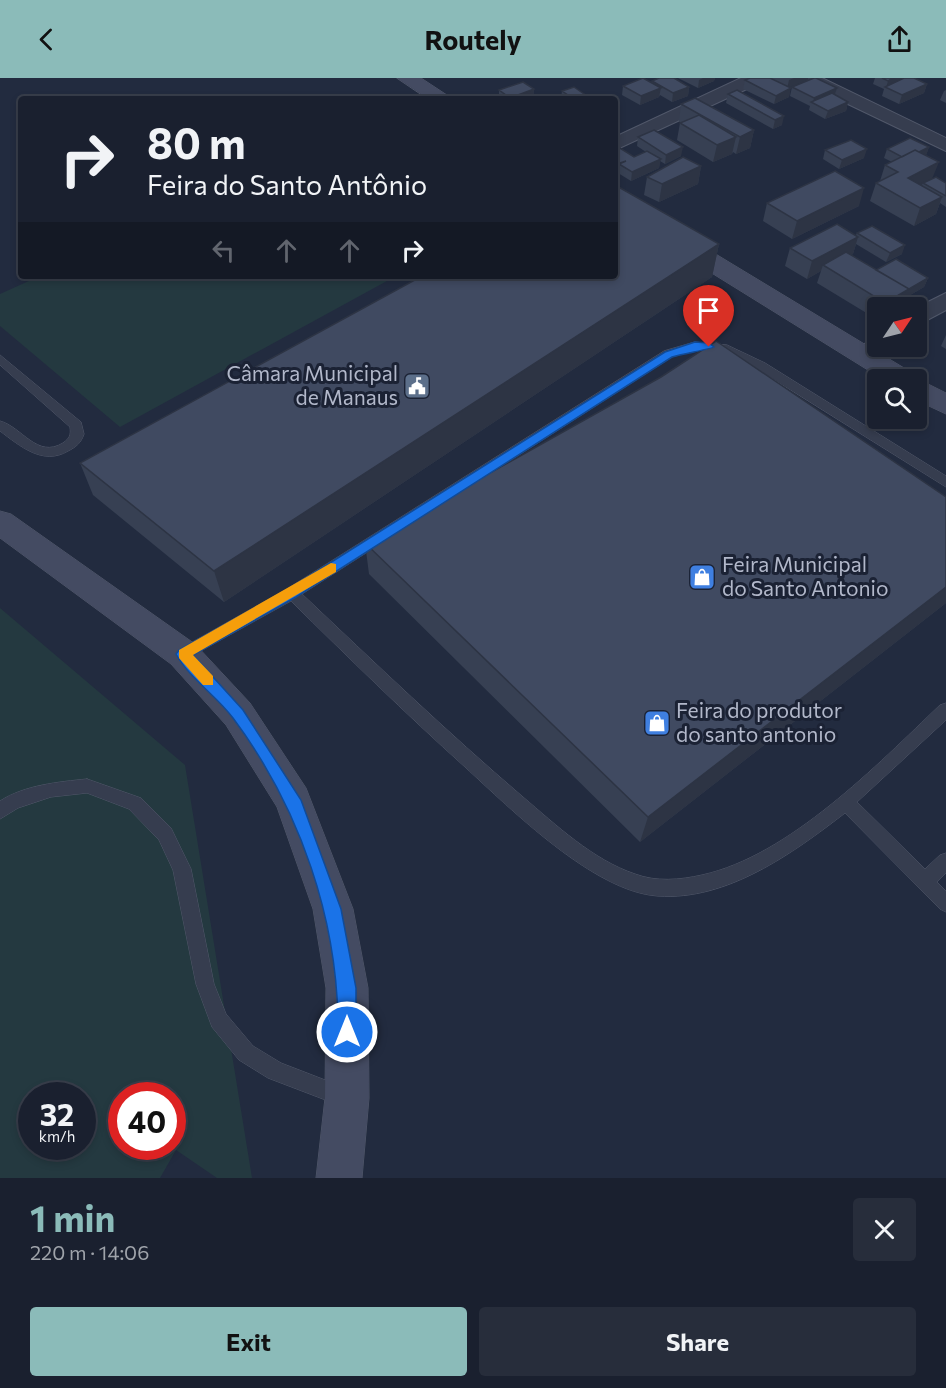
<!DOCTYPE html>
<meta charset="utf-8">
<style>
body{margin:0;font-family:Commissioner,sans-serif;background:#272d3b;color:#f1f3f6;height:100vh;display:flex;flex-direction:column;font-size:22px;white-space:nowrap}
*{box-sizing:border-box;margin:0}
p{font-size:20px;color:#9fa3aa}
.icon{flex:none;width:33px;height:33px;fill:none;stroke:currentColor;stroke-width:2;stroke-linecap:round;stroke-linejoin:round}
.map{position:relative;height:1100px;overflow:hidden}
.drawer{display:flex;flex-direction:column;background:#1a202f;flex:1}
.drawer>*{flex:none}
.top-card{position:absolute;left:18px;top:18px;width:600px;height:183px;border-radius:6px;box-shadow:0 3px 9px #0003,0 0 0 2px #383e4b;background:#1a202f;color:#f1f3f6;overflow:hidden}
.needle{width:39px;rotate:55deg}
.buttons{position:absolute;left:867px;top:219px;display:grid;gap:12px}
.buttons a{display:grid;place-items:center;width:60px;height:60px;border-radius:6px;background:#1a202f;box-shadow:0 3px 9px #0003,0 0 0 2px #383e4b;font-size:30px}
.speed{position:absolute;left:18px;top:1004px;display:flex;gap:12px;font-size:30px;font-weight:700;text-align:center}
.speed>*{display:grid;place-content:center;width:78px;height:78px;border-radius:50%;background:#1a202f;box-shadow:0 3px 9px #0003,0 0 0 2px #383e4b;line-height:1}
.speed small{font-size:15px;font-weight:400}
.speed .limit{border:9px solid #d22;background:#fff;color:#111}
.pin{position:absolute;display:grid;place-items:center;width:51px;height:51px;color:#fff;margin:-62px -26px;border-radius:50% 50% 50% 0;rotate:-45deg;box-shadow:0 0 6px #0007}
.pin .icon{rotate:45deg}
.me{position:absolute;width:66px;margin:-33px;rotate:0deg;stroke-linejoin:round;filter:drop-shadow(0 0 4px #0008)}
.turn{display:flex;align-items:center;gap:21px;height:126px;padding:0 30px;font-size:27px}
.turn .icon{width:78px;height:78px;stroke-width:2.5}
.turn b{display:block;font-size:42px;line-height:51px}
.lanes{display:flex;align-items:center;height:57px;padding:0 30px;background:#0003;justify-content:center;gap:30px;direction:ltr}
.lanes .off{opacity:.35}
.round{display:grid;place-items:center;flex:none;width:63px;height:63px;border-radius:6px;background:#272d3b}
.head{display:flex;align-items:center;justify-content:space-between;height:102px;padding:0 30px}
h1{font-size:36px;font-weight:700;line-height:45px;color:#8bbbb9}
.action{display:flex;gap:12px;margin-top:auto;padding:12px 30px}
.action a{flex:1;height:69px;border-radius:6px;background:#8bbbb9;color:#111;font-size:24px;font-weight:700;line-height:69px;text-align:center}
.action a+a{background:#272d3b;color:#f1f3f6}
header{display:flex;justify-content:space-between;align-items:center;height:78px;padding:0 30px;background:#8bbbb9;color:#111;font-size:27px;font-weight:700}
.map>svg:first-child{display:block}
.green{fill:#243940;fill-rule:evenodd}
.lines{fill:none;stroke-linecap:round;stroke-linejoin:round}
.lane-casing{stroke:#51586a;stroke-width:1}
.street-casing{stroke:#51586a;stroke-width:2}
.secondary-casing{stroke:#51586a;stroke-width:1}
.lane{fill:#363d4f;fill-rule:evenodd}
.street{fill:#363d4f;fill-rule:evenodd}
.secondary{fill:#444b62;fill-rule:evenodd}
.wall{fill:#374053}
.shaded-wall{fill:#2d3444}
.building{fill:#404a61;stroke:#2d3444;stroke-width:1.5}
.route{fill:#1a73e8;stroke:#114b97;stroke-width:1.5}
.slow{fill:#f59e0b}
.labels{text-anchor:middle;stroke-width:6;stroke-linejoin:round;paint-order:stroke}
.poi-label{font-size:21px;fill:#b2b8ca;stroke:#1b2234;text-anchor:start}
</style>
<header><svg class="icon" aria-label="back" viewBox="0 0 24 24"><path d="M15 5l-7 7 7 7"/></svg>Routely<svg class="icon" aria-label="share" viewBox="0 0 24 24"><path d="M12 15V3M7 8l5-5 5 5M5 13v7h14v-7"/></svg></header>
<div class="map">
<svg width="946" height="1100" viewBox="0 0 946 1100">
<rect width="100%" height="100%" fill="#222b3f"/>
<!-- green -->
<path class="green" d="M 40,198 L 396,198 L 120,349 L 0,248 L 0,216 Z
M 0,530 L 185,687 L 252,1100 L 217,1100 L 176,1072 L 160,1100 L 0,1100 ZM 32,1017 L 82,1017 L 82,1068 L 32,1068 ZM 122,1017 L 172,1017 L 172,1068 L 122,1068 Z"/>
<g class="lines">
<defs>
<path id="lane" d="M 695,264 L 727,267 L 765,285 L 946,398 L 946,409 L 757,291 L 721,274 L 695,272 L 672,279 L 302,516 C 375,585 447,654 523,719 C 556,747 593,782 635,796 C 656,804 680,802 702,797 C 789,778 877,687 940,627 L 946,625 L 946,642 L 857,724 L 925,791 L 940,777 L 946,775 L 946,795 L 937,804 L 946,813 L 946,834 L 940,831 L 845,735 C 793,775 727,823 658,818 C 594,814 511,731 465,689 C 405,635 348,579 291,523 L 188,580 L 178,580 L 175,576 L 178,572 L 287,511 L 664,273 Z
M 0,277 L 81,344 L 84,356 C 81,365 76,369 68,373 C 43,388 20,368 0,353 L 0,343 C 22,349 37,381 63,365 C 70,360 71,357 70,349 L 0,287 Z
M 87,701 L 141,720 L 171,750 L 191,791 L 214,906 L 226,936 L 253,968 L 281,985 L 351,1012 L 354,1019 L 351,1026 L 344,1029 L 268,1000 L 239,982 L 212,949 L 196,906 L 173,792 L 159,762 L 129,731 L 87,715 L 51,719 L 18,730 L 0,741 L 0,723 C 25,707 58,704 87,701 Z"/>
<path id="street" d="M 741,0 L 765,0 L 762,4 L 615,72 L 615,59 Z
M 799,0 L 822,0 L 946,60 L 946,73 L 802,4 Z
M 946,215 L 946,232 L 916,248 L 916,230 Z
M 878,259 L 878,268 L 888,268 C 879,279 868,285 855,281 L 851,276 L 855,271 Z"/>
<path id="secondary" d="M 397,0 L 421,0 L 453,21 L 428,21 Z
M 615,118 L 623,120 L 914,296 L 916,300 L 946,315 L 946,336 L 916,322 L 916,302 L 884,302 L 615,135 Z
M 0,433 L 11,436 L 195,566 L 250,625 L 306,710 L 353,831 L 368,910 L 369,1020 L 362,1100 L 316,1100 L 325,1020 L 326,910 L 313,831 L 277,729 L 226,647 L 171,586 L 0,460 Z"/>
</defs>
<!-- lane casing -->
<use href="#lane" class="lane-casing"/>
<!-- street casing -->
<use href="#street" class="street-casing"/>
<!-- secondary casing -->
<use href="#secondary" class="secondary-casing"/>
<!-- lane -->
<use href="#lane" class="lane"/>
<!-- street -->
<use href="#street" class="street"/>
<!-- secondary -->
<use href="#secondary" class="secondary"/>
</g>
<!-- wall -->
<path class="wall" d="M 678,0 L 715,0 L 714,3 L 698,10 Z
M 750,0 L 808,0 L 808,2 L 790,10 L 789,19 L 774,26 L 743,11 L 745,2 Z
M 875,0 L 914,0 L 927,6 L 924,15 L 899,26 L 882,18 L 884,11 L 873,6 Z
M 652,3 L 689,9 L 688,18 L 672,24 L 660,17 L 659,19 L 640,27 L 622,17 L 623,8 L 651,5 Z
M 792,9 L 837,10 L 835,17 L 848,24 L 846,33 L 825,41 L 809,32 L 810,28 L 790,18 Z
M 534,11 L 533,20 L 530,21 L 499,21 L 499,12 Z
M 737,12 L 782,47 L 773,51 L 726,25 L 728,16 Z
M 946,12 L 946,25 L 940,22 L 944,13 Z
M 562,13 L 587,20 L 596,21 L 561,21 Z
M 681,26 L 754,52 L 750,70 L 736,76 L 733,74 L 732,76 L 713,84 L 677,62 L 680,45 L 681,45 L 679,43 Z
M 638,59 L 681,78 L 665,86 L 660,83 L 659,90 L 631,103 L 618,95 L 618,94 L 615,94 L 615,67 L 634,79 L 646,74 L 637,68 Z
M 929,69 L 926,77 L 932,101 L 946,105 L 946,129 L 940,125 L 936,136 L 914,148 L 870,123 L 876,105 L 880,103 L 885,87 L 892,84 L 884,80 L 887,71 Z
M 825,72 L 864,80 L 839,91 L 823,81 Z
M 701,88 L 698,106 L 659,124 L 644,117 L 647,99 Z
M 767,125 L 859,128 L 792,161 L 763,143 Z
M 857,155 L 902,176 L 886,184 L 856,166 L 853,176 L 851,177 L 876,192 L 928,200 L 924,209 L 905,220 L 901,230 L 878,230 L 878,242 L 817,205 L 821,193 L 807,201 L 785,188 L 790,170 L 856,157 Z
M 719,166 L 712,199 L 224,524 L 93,417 L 80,385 Z
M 946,257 L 946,271 L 941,268 Z
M 946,419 L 946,525 L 640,764 L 369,496 L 365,465 Z"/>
<!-- shaded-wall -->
<path class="shaded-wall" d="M 703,0 L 715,0 L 714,3 L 698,10 L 699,2 Z
M 794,0 L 808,0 L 808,2 L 787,11 L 789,2 Z
M 893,0 L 909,0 L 886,10 L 888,3 Z
M 927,6 L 924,15 L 899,26 L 902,17 Z
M 689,9 L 688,18 L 672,24 L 673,15 Z
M 661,10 L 659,19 L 640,27 L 641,18 Z
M 791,10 L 789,19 L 774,26 L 776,18 Z
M 837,10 L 834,19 L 813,24 L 814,20 Z
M 534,11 L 533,20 L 530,21 L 509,21 L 510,20 Z
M 848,24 L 846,33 L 825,41 L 828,33 Z
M 784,38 L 782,47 L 773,51 L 775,42 Z
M 754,52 L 750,70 L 736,76 L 740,59 Z
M 736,59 L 732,76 L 713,84 L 717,67 Z
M 683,69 L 681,78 L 665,86 L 666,77 Z
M 929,69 L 926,78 L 906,81 Z
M 867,71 L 864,80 L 839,91 L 842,82 Z
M 661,81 L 659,90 L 631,103 L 632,94 Z
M 626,83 L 619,86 L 618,94 L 616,95 L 617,86 Z
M 939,84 L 932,101 L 923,105 L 922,107 L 902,118 L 908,100 Z
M 701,88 L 698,106 L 659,124 L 662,106 Z
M 864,110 L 859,128 L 792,161 L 797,143 Z
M 942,119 L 936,136 L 914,148 L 920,130 Z
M 858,159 L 853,176 L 827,190 L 823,187 L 821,193 L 807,201 L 812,183 Z
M 719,166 L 712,199 L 224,524 L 214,493 Z
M 905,167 L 902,176 L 886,184 L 890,175 Z
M 928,200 L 924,209 L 905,220 L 902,229 L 884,230 L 885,225 Z
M 946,509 L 946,525 L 640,764 L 648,739 Z"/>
<!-- building -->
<path class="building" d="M 643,0 L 661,10 L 641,18 L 623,8 Z
M 659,0 L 674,0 L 689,9 L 673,15 L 652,3 Z
M 750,0 L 770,0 L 791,10 L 776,18 L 745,2 Z
M 814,0 L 816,0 L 837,10 L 814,20 L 792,9 Z
M 882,0 L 893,0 L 888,3 Z
M 904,0 L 914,0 L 927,6 L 902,17 L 885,9 Z
M 523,4 L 534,11 L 510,20 L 499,12 Z
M 574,9 L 587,18 L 578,21 L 574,21 L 562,13 Z
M 737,12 L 784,38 L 775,42 L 728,16 Z
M 832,15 L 848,24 L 828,33 L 811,24 Z
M 592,18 L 596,21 L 586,21 Z
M 695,20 L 754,52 L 740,59 L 681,26 Z
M 699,37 L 736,59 L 717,67 L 680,45 Z
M 654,52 L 683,69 L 666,77 L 638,59 Z
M 910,60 L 929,69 L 919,74 L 915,72 L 902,79 L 887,71 Z
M 851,62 L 867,71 L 842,82 L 825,72 Z
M 615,67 L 634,79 L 647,73 L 661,81 L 632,94 L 619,86 L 626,83 L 617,86 L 615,84 Z
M 915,72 L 939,84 L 908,100 L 942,119 L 920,130 L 876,105 L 898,94 L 885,87 Z
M 683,79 L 701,88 L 662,106 L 647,99 Z
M 835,93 L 864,110 L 797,143 L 767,125 Z
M 936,99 L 946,105 L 946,118 L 923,105 Z
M 615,107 L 719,166 L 214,493 L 80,385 L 422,198 L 615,198 Z
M 837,146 L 858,159 L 812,183 L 790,170 Z
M 872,148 L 905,167 L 890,175 L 857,155 Z
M 846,174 L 909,211 L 885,225 L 823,187 Z
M 896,181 L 928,200 L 909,211 L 876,192 Z
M 716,263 L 946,419 L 946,509 L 648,739 L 365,465 L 661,299 Z"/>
<!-- route -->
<path class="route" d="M 695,264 L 709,265 L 714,269 C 711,271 681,276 672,279 L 296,519 L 193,577 L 243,632 L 301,722 L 341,831 L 356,910 L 356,954 L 353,960 L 347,963 L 341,960 L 338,954 C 339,843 300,730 233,640 C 217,618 189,600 176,576 L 179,572 L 287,512 L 665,274 Z"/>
<!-- slow -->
<path class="slow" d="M 331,485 L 336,486 L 336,494 L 193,577 L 213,598 L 213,607 L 203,607 L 179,580 L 179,572 Z"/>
<!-- icons -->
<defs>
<symbol id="civic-square" viewBox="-11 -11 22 22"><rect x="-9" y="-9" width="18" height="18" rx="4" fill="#5c6f8a" stroke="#1b2234"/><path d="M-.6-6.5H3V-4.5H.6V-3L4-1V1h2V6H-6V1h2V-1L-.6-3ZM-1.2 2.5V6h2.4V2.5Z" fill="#fff"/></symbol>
<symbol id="shop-square" viewBox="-11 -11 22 22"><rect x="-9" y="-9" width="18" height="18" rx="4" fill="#3f7fe0" stroke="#1b2234"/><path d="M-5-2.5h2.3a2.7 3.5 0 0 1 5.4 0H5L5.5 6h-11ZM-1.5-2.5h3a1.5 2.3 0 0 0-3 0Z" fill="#fff"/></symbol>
</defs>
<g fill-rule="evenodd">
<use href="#civic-square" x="402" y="293" width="30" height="30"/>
<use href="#shop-square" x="687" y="484" width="30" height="30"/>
<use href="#shop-square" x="642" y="630" width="30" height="30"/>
</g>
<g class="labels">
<!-- poi labels -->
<g class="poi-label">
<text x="398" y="303" text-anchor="end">Câmara Municipal<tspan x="398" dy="24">de Manaus</tspan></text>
<text x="722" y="494">Feira Municipal<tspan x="722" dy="24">do Santo Antonio</tspan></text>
<text x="676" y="640">Feira do produtor<tspan x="676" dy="24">do santo antonio</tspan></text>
</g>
</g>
</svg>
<div class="buttons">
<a><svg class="needle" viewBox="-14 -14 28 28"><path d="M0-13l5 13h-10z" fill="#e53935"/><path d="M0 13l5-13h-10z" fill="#9fa3aa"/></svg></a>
<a><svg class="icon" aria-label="search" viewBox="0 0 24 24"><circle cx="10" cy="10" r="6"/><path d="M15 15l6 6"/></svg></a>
</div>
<div class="speed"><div>32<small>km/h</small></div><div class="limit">40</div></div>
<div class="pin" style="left:709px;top:269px;background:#d93025"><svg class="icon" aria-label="arrive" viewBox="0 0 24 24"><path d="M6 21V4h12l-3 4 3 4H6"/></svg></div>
<svg class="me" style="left:347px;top:954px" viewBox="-20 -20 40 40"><circle r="17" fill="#1a73e8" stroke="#fff" stroke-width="3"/><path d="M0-11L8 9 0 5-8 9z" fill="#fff"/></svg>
<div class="top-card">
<div class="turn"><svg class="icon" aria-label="right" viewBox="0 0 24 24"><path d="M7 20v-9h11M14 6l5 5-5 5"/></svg><div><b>80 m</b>Feira do Santo Antônio</div></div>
<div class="lanes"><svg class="icon off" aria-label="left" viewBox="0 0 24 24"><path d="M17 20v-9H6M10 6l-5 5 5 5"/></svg><svg class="icon off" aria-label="ahead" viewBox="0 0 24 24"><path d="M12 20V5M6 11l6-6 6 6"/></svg><svg class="icon off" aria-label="ahead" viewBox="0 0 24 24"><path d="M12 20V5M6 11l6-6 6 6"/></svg><svg class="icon" aria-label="right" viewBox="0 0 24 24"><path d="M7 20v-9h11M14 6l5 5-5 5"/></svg></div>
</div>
</div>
<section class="drawer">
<div class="head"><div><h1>1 min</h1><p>220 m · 14:06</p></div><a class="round"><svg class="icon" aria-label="close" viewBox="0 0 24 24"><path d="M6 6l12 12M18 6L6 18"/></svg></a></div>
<div class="action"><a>Exit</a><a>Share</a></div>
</section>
